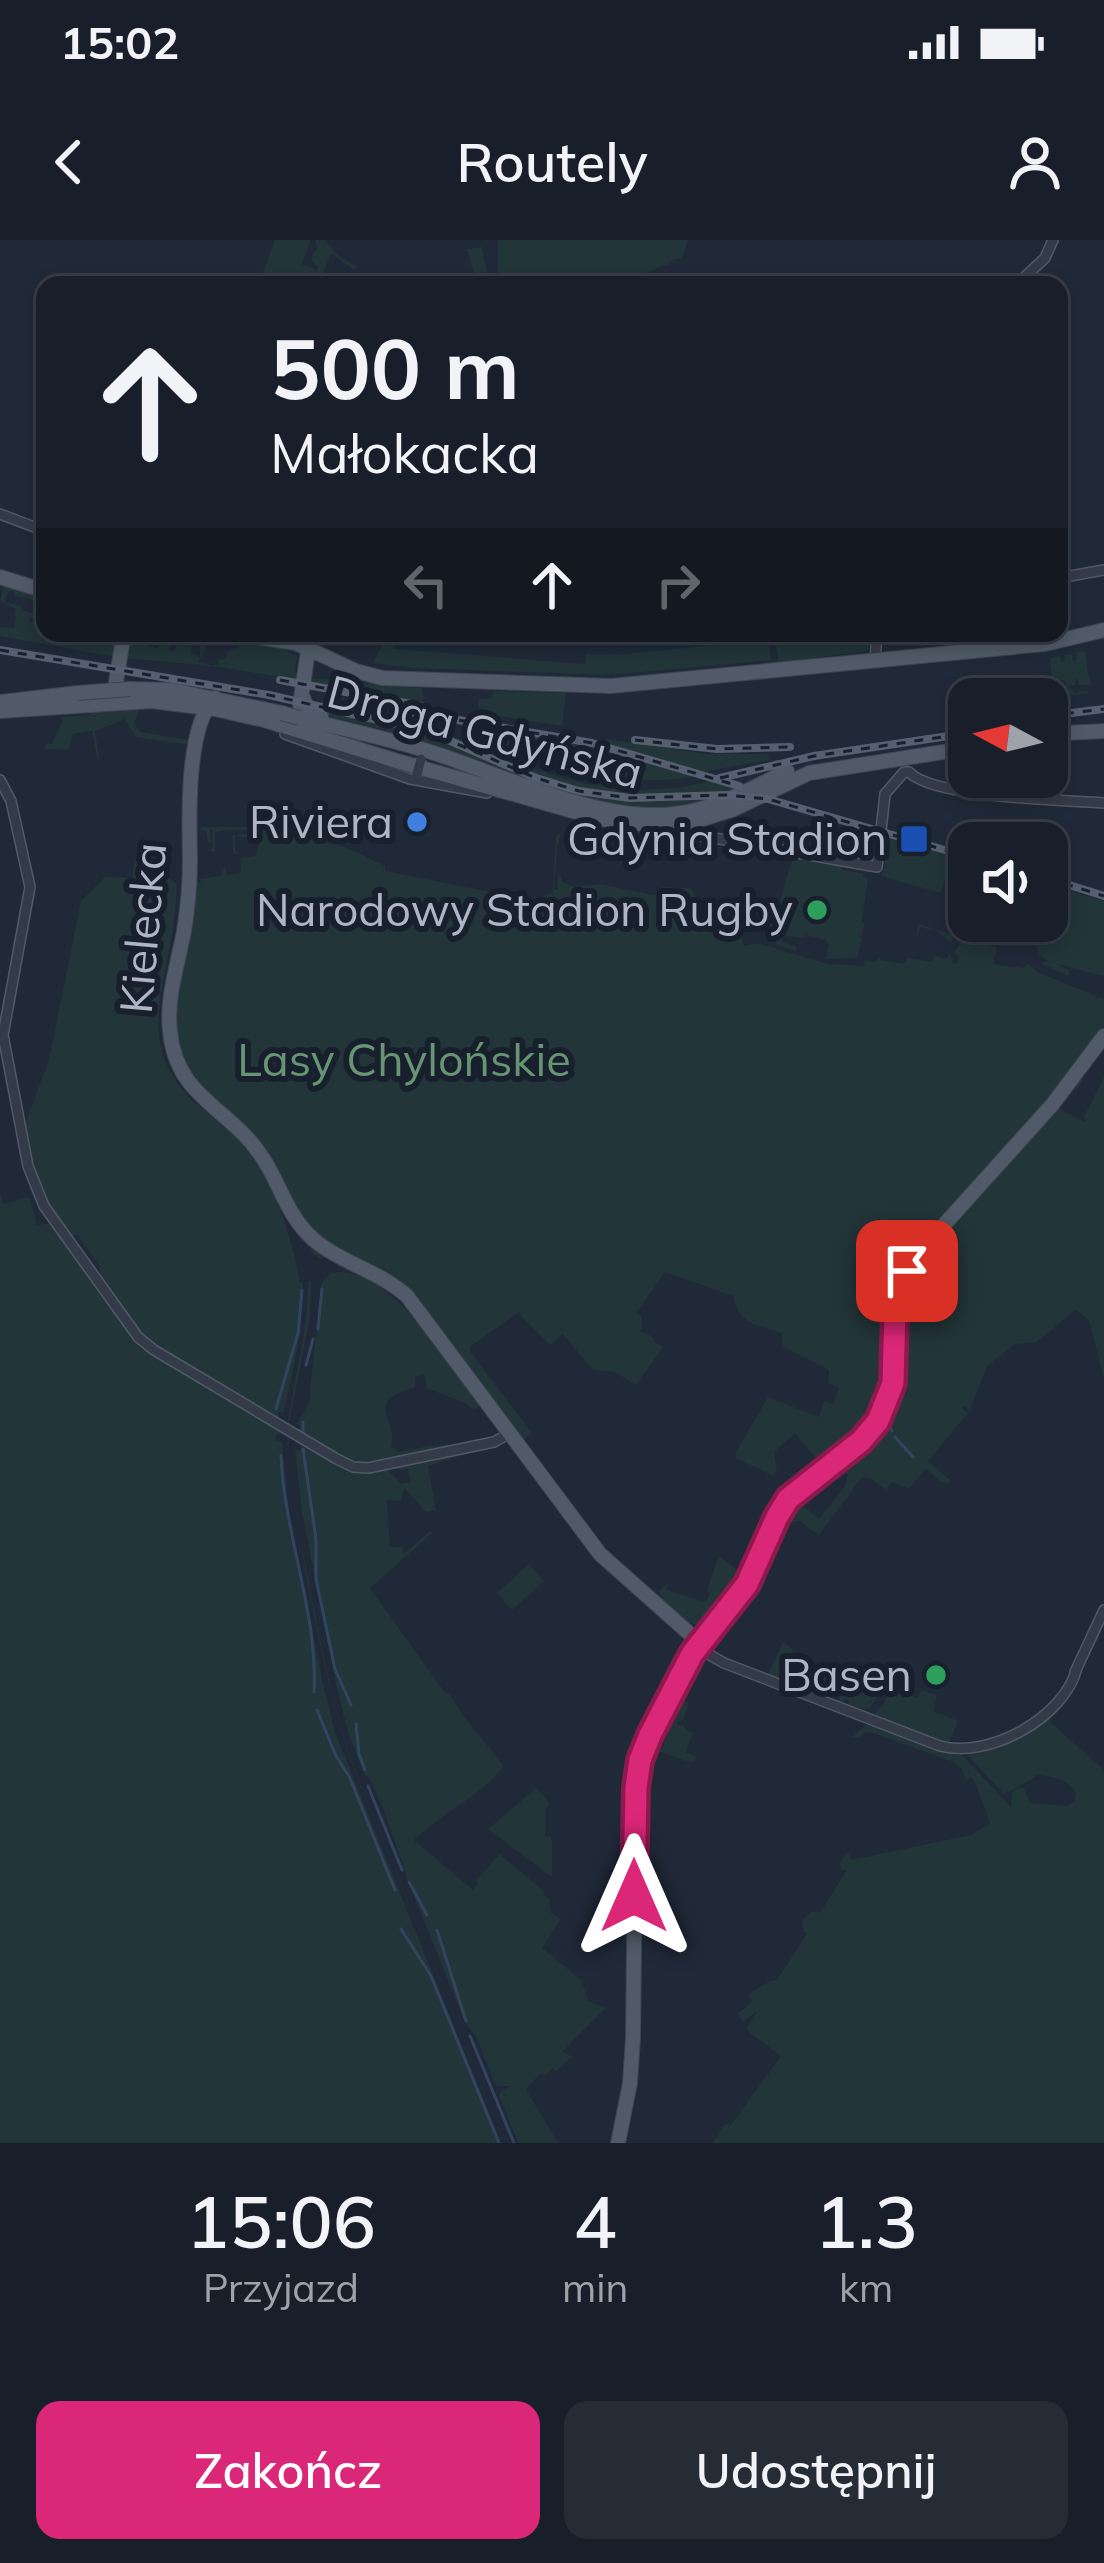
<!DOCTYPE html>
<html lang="pl">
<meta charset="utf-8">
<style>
body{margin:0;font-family:Mulish,sans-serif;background:#252c36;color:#f1f3f6;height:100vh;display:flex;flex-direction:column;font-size:45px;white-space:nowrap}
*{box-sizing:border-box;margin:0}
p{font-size:39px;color:#9fa2a8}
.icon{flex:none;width:66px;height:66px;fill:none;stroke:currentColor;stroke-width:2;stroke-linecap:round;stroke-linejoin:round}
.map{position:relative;height:1903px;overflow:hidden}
.drawer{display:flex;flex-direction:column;background:#181f2a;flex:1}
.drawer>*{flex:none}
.banner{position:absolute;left:36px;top:36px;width:1032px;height:366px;border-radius:24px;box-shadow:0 6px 18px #0003,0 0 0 3px #363d47;background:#181f2a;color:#f1f3f6;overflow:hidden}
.needle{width:78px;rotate:277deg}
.buttons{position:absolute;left:948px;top:438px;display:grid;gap:24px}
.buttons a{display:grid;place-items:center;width:120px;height:120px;border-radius:24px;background:#181f2a;box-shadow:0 6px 18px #0003,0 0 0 3px #363d47;font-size:60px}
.pin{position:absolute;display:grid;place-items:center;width:102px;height:102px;color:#fff;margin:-51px;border-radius:24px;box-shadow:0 6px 18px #0006}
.me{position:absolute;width:132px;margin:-66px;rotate:0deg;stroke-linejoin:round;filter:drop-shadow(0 0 9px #0008)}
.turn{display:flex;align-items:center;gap:42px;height:252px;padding:0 36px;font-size:54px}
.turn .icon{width:156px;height:156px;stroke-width:2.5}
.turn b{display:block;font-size:84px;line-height:102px}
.lanes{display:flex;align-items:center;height:114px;padding:0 36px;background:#0003;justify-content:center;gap:60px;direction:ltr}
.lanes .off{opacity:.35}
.eta{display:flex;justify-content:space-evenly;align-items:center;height:204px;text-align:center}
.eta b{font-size:72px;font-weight:600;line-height:84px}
.action{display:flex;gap:24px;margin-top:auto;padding:24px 36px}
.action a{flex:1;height:138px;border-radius:24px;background:#db2777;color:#fff;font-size:48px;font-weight:600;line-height:138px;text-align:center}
.action a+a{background:#252c36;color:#f1f3f6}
.status{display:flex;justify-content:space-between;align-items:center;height:84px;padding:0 60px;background:#181f2a;direction:ltr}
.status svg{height:33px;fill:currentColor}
header{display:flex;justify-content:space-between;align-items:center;height:156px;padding:0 36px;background:#181f2a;font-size:54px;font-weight:600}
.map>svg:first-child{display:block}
.green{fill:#223539}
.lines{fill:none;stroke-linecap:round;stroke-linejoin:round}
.stream{stroke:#334460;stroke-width:3}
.minor-casing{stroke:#515966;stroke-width:12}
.major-casing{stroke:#3d4452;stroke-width:16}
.minor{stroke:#343b48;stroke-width:9}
.major{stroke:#515a68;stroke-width:14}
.rail-casing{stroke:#555f6f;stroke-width:8}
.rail{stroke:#19202d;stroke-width:3;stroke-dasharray:9;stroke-linecap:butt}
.minor-bridge-casing{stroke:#515966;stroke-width:12;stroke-linecap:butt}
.major-bridge-casing{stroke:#3d4452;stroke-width:16;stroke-linecap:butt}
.minor-bridge{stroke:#343b48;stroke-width:9}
.major-bridge{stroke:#515a68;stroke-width:14}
.route-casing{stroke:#8e194d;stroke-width:30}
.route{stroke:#db2777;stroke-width:21}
.shop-dot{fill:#3f7fe0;stroke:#19202d;stroke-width:4.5}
.transit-dot{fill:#1a4fb4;stroke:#19202d;stroke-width:4.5}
.leisure-dot{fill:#2e9e5b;stroke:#19202d;stroke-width:4.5}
.labels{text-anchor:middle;stroke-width:12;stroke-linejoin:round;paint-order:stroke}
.street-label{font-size:45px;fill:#aeb6c5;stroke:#19202d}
.poi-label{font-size:45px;fill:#aeb6c5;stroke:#19202d;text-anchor:end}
.park-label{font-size:45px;fill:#659572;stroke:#19202d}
</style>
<div class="status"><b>15:02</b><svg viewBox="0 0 49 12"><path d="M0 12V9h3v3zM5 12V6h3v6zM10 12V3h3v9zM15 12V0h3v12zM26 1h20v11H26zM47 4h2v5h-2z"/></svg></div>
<header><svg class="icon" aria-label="back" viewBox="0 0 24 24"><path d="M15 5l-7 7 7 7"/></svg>Routely<svg class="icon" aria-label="person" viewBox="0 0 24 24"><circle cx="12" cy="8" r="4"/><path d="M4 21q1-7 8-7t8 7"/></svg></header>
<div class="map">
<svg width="1104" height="1903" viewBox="0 0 1104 1903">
<rect width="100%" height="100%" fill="#202938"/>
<!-- green -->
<path class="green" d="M 275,0 L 311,0 L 301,25 L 310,26 L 316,31 L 318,27 L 311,21 L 313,13 L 318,8 L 315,0 L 324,0 L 339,16 L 358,27 L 353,29 L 331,13 L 319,45 L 258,45 Z
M 498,0 L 688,0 L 681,20 L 679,18 L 671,20 L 670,23 L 617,45 L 477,45 L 467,9 L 482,7 L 488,38 L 498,36 Z
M 3,346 L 40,357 L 38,361 L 14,356 L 15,352 L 9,351 L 4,362 L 22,366 L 21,370 L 35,374 L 33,379 L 29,378 L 30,383 L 34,383 L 37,375 L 45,377 L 45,393 L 88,396 L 89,393 L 120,393 L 116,417 L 0,396 L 0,387 L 14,388 L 16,376 L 14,375 L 16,369 L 0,361 Z
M 127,393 L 146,393 L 143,404 L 157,408 L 163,402 L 171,401 L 169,410 L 174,412 L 178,400 L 188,401 L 189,405 L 192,402 L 191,414 L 200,417 L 200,401 L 207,400 L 205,406 L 206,411 L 213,415 L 205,411 L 198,421 L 213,426 L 219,424 L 219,419 L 224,420 L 228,411 L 239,407 L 240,401 L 245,405 L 248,402 L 268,407 L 269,405 L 301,407 L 300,435 L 299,414 L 285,410 L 297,416 L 295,432 L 299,436 L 299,440 L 220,427 L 124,418 L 125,413 L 133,413 L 126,411 Z
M 774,393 L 785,393 L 786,396 L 799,393 L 801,398 L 817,396 L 817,393 L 875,393 L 871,410 L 779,423 Z
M 385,399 L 394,401 L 393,408 L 396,409 L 585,424 L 586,414 L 614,415 L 769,400 L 771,420 L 609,435 L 414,428 L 373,423 Z
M 1085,411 C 1088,422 1086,434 1092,445 L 1079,445 L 1077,438 L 1075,440 L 1075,445 L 1068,446 L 1075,453 L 1086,450 L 1090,453 L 1048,458 L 1052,453 L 1062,455 L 1066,450 L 1065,441 L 1061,440 L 1060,446 L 1052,446 L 1050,418 L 1060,416 L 1062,422 L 1065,420 L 1064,415 L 1072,414 L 1072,420 L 1076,421 L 1077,412 Z
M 311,438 C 349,441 385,446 422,448 L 424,459 L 420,460 L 423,464 L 309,444 Z
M 493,451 L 566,453 L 562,486 L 479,473 L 478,459 L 492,458 Z
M 312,463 L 418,484 L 550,534 L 586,544 L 641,550 L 678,548 L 715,540 L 744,549 L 736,553 L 710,551 L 632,556 L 579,549 L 543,539 L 441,495 Z
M 135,465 L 170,468 L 140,468 L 134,483 L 140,492 L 188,500 L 189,505 L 136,497 L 125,479 L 95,491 L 99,519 L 97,518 L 92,491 L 73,494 L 68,510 L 44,509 L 46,503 L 52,504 L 63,480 L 58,477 L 99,475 L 90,475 L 90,468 Z
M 307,466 L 426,493 L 542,541 L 580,553 L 623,560 L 728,557 L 681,571 L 596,565 L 385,490 L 312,472 Z
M 456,483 L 575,503 L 691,533 L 692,537 C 627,547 567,533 507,508 C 490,500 471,494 456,483 Z
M 605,499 L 706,514 L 768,514 L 769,520 L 702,532 L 604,504 Z
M 264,573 C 278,601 315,599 340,606 C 356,611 371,619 385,626 L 385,631 L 506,655 L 540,658 L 554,652 L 553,651 L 556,596 L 561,593 L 557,607 L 554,650 L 558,649 L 558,631 L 563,642 L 575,647 L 600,644 L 653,655 L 659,653 L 662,647 L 691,648 L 711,680 L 716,683 L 719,680 L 728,684 L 730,688 L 741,688 L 743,695 L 735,694 L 742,700 L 744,706 L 757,703 L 828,724 L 864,726 L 865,721 L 875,722 L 880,717 L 880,720 L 903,724 L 908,718 L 932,722 L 933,716 L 947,719 L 949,714 L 953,718 L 952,723 L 957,724 L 959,715 L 954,713 L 962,701 L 953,698 L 951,703 L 936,691 L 920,687 L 916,702 L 918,704 L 916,704 L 918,684 L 997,708 L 993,722 L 997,725 L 1024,728 L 1028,724 L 1037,732 L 1096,756 L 1095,761 L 1098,757 L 1104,759 L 1104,786 L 1048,861 L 912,1010 L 898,1013 L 900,1028 L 890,1057 L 886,1143 L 881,1160 L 869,1183 L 839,1212 L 819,1223 L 795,1193 L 774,1212 L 777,1230 L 773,1236 L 736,1218 L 736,1212 L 768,1157 L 819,1177 L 824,1161 L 833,1164 L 839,1148 L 828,1143 L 829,1130 L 782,1106 L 783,1094 C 756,1082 741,1088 733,1056 L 665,1032 L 636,1074 L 641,1076 L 642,1089 L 639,1090 L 653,1097 L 654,1102 L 663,1107 L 636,1145 L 615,1132 L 593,1130 L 563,1094 L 550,1105 L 518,1073 L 471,1106 L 470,1111 L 532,1193 L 523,1200 L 404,1046 L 348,1019 L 319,1018 L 313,1014 L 289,958 L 185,827 C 160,768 185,700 196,639 L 201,645 L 200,639 L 221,636 L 225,626 L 227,635 L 241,633 L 240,618 L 256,616 L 259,601 L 235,595 L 235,610 L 238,614 L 233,614 L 232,595 L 258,593 C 243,587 229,590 215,592 L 215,611 L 208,611 L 213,608 L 212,590 L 210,590 L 211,602 L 208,602 L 206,591 L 199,590 L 202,587 L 261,587 Z
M 888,598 L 969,622 L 969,627 L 950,622 L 941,653 L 881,636 L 890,605 L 886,603 L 884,606 Z
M 794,618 L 842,625 L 843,630 L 863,633 L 863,637 L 868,638 L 862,681 L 865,683 L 862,695 L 859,696 L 862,698 L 857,718 L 826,719 L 829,705 L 826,700 L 806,695 L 804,698 L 783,695 L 782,702 L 797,707 L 796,711 L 775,705 L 777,699 L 774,698 L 774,702 L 770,703 L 767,688 L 758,687 L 761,682 L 766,683 C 787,659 781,644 794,618 Z
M 135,621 L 160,621 L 161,632 L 177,644 C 176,656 176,669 174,681 C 169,727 149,773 164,818 C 177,855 211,873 237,899 C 272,935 291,993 300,1042 L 303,1042 L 301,1090 L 284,1173 L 278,1172 L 279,1178 L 288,1183 C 295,1135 308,1090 308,1041 L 311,1041 L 310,1077 L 289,1184 L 297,1189 L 301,1186 L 297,1184 L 309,1162 L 321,1044 L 331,1033 C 389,1022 449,1125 480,1166 L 474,1170 L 467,1164 L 427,1148 L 424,1135 L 415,1137 L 415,1147 C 362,1162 399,1179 391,1207 L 399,1212 L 429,1206 L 468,1204 L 373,1224 L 351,1223 L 150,1102 L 141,1094 L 100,1036 L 100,1027 L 77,995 L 71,995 L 47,963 L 38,944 L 25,884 L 49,820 L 81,661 L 105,637 L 132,638 Z
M 1047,644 L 1104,661 L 1104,736 L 1057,724 L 1070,730 L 1068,736 L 1040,723 L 1048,721 C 1033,714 1034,696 1039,681 L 1047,681 Z
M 1104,837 L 1104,1139 L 1089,1080 L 1075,1070 L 1037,1102 L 1015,1104 L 987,1126 L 970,1170 L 964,1166 L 963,1169 L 968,1173 L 928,1221 L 950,1240 L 948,1244 L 941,1242 L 926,1228 L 909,1249 L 892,1242 L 886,1250 L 870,1238 L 862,1237 L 819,1295 L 800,1281 L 778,1283 L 793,1261 L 796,1260 L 819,1279 L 845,1246 L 848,1234 L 837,1232 L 806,1259 L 801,1254 L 881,1181 L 898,1070 L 913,1026 L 1080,839 L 1083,841 L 1059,869 L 1086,882 L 1084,877 Z
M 0,953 L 4,964 L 29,957 L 37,985 L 53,983 L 136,1098 L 341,1225 L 386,1228 L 401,1244 L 411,1242 L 408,1229 L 390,1229 L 390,1227 L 469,1209 L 469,1213 L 428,1226 L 436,1270 L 426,1272 L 404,1248 L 401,1261 L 387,1260 L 390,1307 L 402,1307 L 404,1314 L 430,1291 L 432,1293 L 370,1348 L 446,1454 L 449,1453 L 462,1474 L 504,1526 C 480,1557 442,1573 414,1600 L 473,1650 L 478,1644 L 476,1641 L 499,1614 L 545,1652 L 543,1655 L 549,1659 L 551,1673 L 561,1679 L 542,1708 L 582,1741 L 588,1761 L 605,1768 L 562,1812 L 575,1818 L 570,1818 L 556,1831 L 553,1828 L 545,1836 L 541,1833 L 526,1849 L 558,1903 L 518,1903 L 499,1855 L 501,1851 L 511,1846 L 496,1846 L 477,1799 L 465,1782 L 408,1641 L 386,1576 L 372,1543 L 363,1532 L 347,1488 L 336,1445 L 302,1272 L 295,1210 L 301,1210 L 301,1206 L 289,1197 C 285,1240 298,1285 306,1327 C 320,1399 332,1469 358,1538 L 507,1903 L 354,1530 C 323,1440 309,1346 291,1253 L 287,1196 L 282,1193 L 276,1195 L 275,1201 L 282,1202 L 288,1264 L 323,1444 L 335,1492 L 501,1903 L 0,1903 Z
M 719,1316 L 742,1334 L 726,1355 L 697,1386 L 693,1383 L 685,1383 L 676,1376 L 678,1371 L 675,1372 L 657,1355 L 664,1359 L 659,1352 L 668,1342 L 666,1350 L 706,1362 L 710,1353 L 706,1352 Z
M 529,1324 L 544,1341 L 512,1370 L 497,1353 Z
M 783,1402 L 793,1409 L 792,1415 L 880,1451 L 871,1467 L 865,1470 L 848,1464 L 849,1461 L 846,1459 L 843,1463 L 838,1461 L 843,1448 L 822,1440 L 823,1435 L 814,1432 L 806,1449 L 768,1435 Z
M 889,1447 L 918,1458 L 922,1450 L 937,1456 L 933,1471 L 958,1481 L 949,1504 L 947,1506 L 876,1476 L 875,1473 L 884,1463 Z
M 680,1459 L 689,1463 L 683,1480 L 680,1479 L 682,1482 L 677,1481 L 677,1485 L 682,1485 L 690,1493 L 693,1491 L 686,1512 L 697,1517 L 692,1523 L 658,1511 L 662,1509 L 670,1487 L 664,1484 L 677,1460 Z
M 1050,1479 L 1051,1483 L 1104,1530 L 1104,1903 L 713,1903 L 725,1884 L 731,1885 L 781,1816 L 746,1790 L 757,1771 L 743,1782 L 737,1774 L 753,1761 L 748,1754 L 770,1741 L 777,1740 L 807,1694 L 803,1691 L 802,1681 L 812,1671 L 820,1673 L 847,1630 L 841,1630 L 839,1623 L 848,1612 L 851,1620 L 971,1595 L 990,1583 L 975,1542 L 971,1537 L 966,1540 L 962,1529 L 954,1522 L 873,1493 L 865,1492 L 859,1498 L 852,1497 L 868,1484 L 940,1512 L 963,1516 L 1011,1567 L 1012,1553 L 1020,1547 L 1024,1549 L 1031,1563 L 1067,1566 L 1074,1562 L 1076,1553 C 1069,1540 1052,1536 1038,1535 L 1009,1552 L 1003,1553 L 967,1515 L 983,1513 Z
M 536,1548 L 550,1563 L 545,1570 L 545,1596 L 551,1597 L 552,1602 L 552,1637 L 488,1589 Z"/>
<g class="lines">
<!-- stream -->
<path class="stream" d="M 318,1089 L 322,1049
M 306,1125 L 313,1099
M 276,1169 L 298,1093 L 302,1050
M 888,1183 L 892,1191
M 303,1193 L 303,1182
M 895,1197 L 913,1217
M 303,1209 L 316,1299 L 316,1339 L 335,1429 L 351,1465
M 281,1215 C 284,1295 318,1372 314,1452
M 317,1470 L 336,1516 L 350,1538 L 395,1650
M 356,1484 L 359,1514 L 365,1530
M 368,1546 L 402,1630
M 409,1642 L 427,1675
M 401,1689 L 431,1736 L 499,1903
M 437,1690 L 466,1781
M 470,1796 L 514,1903"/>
<defs>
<path id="minor" d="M 1016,45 L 1045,18 L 1053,0
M 0,274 L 45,291
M 1059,338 L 1104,330
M 875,421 L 877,393
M 285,494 L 410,539 L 487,553
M 0,540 L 11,561 L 30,647 L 3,795 L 28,926 L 44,966 L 138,1097 L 154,1110 L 335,1218 L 353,1227 L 368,1228 L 494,1202 L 510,1193
M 625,589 L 657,594 L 697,595 L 877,627 L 885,554 L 904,532 L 909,532 C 933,558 1064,560 1104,563
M 692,1405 L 724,1423 L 940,1506 C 989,1519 1064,1478 1077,1428
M 1075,1432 L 1104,1370"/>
<path id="major" d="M 0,337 L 45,351
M 229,393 L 296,403 L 356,431 L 382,438 L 611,446 L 1045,404 L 1104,390
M 130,449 L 171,450 L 282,473
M 117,456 L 116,442 L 124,393
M 303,457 L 308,471 L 321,476
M 215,458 C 186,485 189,579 190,618 C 190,642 188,667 184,691 C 178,724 166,758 170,791 C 176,857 228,867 260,914 C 280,942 286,975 313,999 C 341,1023 379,1031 407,1056 L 600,1314 L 700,1403
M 0,462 L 78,453
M 300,465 L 309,404
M 0,471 L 152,461 L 215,469 L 264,480 L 397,521 L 601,579 L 634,584 L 676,584 L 699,580 L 734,569 L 809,533 L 969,508
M 299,478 C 344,489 390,499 434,513 C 504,536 602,583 675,574 C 717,569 750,549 787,531
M 1047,494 L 1104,491
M 661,1470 C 676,1453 680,1431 692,1413 C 708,1390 730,1372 744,1348 C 761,1319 768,1282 790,1257 C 820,1224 864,1210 884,1169 C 909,1117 880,1073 915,1017 L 1052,865 L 1104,796
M 618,1903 L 630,1843 L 633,1798 L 636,1543 L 643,1512 L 663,1465"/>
</defs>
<!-- minor casing -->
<use href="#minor" class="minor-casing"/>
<!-- major casing -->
<use href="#major" class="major-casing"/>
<!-- minor -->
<use href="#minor" class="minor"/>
<!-- major -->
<use href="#major" class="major"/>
<defs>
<path id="rail" d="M 0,410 L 269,455 L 405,486 L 441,497 L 536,538 L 579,551 L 630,558 L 726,555 L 768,559 L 969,617
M 280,440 L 422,466
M 406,471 L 592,503 L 739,546
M 1047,476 L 1104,469
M 635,500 L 717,509 L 790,507
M 720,538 L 814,516 L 969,493
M 1047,638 L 1104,656"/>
</defs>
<!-- rail casing -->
<use href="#rail" class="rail-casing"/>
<!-- rail -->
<use href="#rail" class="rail"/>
<defs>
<path id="minor-bridge" d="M 417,534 L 421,519"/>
<path id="major-bridge" d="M 78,453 L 130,449
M 282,473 L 299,478"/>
</defs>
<!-- minor-bridge casing -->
<use href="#minor-bridge" class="minor-bridge-casing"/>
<!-- major-bridge casing -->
<use href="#major-bridge" class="major-bridge-casing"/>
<!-- minor-bridge -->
<use href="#minor-bridge" class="minor-bridge"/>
<!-- major-bridge -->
<use href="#major-bridge" class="major-bridge"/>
</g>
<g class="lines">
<defs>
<path id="route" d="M 634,1656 L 636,1548 L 640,1520 L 650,1495 L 692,1414 L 747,1344 L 777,1277 L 788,1259 L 861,1201 L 878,1181 L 893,1143 L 895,1069 L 907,1031"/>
</defs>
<!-- route casing -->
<use href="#route" class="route-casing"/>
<!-- route -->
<use href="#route" class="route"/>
</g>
<!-- markers -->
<circle class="shop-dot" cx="417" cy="582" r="12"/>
<rect class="transit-dot" x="899" y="584" width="30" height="30" rx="6"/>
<g class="leisure-dot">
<circle cx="817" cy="670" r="12"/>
<circle cx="936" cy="1435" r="12"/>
</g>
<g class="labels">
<!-- street labels -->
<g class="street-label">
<text transform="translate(485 492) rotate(15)" y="16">Droga Gdyńska</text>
<text transform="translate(143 688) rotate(-85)" y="16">Kielecka</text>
</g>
<!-- poi labels -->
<g class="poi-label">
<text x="393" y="598">Riviera</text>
<text x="887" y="615">Gdynia Stadion</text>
<text x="793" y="686">Narodowy Stadion Rugby</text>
<text x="912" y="1451">Basen</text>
</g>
<!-- park labels -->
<g class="park-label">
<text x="404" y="836">Lasy Chylońskie</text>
</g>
</g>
</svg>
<div class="buttons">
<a><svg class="needle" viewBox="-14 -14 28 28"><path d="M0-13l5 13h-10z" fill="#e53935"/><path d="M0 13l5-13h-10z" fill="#9fa2a8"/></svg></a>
<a><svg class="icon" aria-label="sound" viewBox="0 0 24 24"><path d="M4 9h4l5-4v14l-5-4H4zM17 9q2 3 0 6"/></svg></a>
</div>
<div class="pin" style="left:907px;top:1031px;background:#d93025"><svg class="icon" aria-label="arrive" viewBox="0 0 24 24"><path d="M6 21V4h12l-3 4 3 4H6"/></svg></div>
<svg class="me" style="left:634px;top:1656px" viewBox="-20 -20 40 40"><path d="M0-17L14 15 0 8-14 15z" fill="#db2777" stroke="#fff" stroke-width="4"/></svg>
<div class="banner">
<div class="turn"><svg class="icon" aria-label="ahead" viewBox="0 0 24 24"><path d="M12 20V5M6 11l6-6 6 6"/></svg><div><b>500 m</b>Małokacka</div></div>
<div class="lanes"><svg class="icon off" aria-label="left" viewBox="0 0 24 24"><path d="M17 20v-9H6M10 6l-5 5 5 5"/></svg><svg class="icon" aria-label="ahead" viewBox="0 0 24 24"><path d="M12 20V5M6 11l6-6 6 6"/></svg><svg class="icon off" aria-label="right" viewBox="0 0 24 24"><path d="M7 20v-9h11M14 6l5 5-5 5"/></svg></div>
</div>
</div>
<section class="drawer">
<div class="eta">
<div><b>15:06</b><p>Przyjazd</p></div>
<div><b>4</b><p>min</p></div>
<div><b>1.3</b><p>km</p></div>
</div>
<div class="action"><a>Zakończ</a><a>Udostępnij</a></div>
</section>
